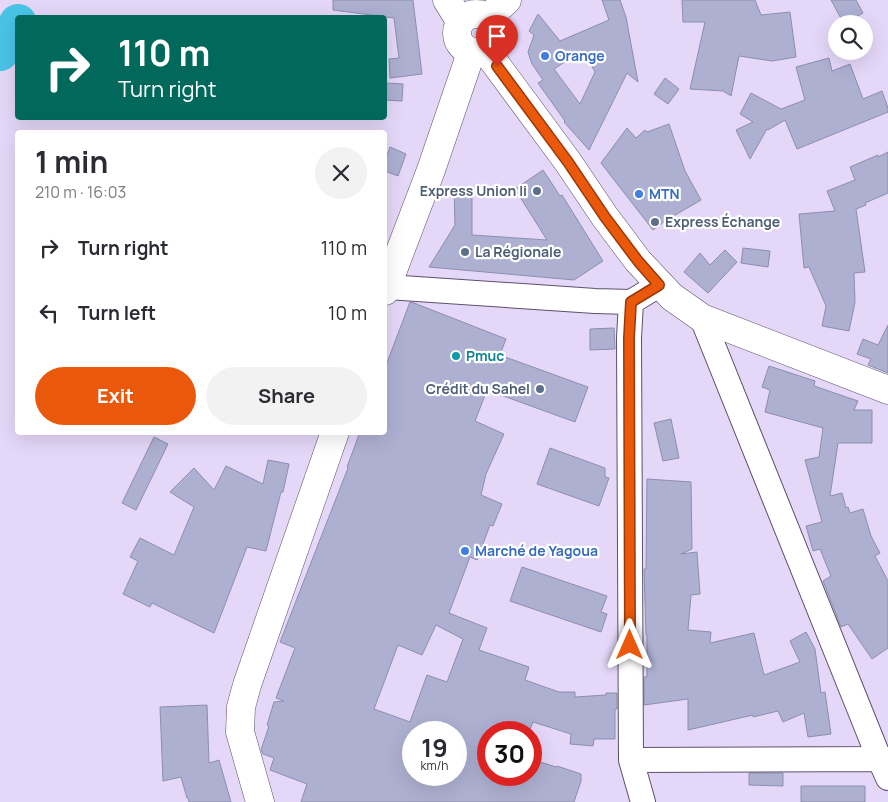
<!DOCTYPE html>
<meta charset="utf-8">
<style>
body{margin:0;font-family:Manrope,sans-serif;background:#f2f2f3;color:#2b2b33;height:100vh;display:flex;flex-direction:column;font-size:19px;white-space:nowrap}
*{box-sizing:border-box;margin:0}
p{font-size:16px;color:#7c7c81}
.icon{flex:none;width:28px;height:28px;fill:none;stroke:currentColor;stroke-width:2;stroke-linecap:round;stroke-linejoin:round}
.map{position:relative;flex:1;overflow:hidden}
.details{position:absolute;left:15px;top:130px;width:372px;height:305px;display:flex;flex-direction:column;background:#fff;border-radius:5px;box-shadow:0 5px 20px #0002}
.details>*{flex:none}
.banner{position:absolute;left:15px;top:15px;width:372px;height:105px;border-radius:5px;box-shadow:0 5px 20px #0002;background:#00695c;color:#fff;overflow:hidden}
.buttons{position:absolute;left:828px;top:15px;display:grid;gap:10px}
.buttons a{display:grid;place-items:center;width:45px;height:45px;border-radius:50%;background:#fff;box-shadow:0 5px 20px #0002;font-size:25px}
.speed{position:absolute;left:402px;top:721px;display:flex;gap:10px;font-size:25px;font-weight:700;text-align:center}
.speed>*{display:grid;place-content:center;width:65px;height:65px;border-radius:50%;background:#fff;box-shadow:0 5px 20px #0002;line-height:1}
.speed small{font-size:12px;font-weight:400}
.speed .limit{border:8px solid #d22;background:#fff;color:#111}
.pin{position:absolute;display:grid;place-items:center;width:42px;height:42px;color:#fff;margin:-51px -21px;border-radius:50% 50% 50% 0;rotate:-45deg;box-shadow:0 0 5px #0007}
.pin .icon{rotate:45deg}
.me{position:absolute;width:55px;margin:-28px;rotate:0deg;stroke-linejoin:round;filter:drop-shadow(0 0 4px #0008)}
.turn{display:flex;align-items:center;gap:18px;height:105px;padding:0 20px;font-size:22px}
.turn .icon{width:65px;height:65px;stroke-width:2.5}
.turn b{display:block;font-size:35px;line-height:42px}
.round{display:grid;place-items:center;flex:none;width:52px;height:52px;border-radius:26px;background:#f2f2f3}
.headline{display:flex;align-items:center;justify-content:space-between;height:85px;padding:0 20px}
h1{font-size:30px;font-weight:700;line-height:38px}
.button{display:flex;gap:10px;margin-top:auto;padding:10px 20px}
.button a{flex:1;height:58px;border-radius:30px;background:#ea580c;color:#fff;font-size:20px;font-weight:700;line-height:58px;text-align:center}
.button a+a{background:#f2f2f3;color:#2b2b33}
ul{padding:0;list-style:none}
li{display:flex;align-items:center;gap:15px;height:65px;padding:0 20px}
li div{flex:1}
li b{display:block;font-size:19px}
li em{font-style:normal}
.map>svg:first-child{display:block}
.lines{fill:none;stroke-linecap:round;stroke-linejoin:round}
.river{stroke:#49c4e6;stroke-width:38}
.building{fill:#aeb0d2;stroke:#8c8eaf;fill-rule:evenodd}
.minor-casing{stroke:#5d506d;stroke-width:26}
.primary-casing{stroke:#5d506d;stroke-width:29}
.minor{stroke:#fff;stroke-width:24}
.primary{stroke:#fff;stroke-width:28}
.route-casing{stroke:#983908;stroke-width:12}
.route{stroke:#ea580c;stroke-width:9}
.shop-dot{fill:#3f7fe0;stroke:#fff;stroke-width:2}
.service-dot{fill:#5c6f8a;stroke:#fff;stroke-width:2}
.culture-dot{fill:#0f9aa8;stroke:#fff;stroke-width:2}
.labels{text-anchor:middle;stroke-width:4.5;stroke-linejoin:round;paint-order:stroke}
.shop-label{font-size:14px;font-weight:bold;fill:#366cbe;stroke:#fff;text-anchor:start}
.service-label{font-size:14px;font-weight:bold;fill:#4e5e75;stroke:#fff;text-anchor:end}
.culture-label{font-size:14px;font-weight:bold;fill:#0d838f;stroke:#fff;text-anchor:start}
</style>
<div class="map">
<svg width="888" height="802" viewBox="0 0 888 802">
<rect width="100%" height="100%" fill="#e5d7f8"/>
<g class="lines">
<!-- river -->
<path class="river" d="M 0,52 L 18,23"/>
</g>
<!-- building -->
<path class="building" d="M 333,0 L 413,0 L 422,74 L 390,78 L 389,59 L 399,58 L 394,18 L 333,10 Z
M 602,0 L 620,0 L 626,17 L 638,82 L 627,73 L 589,150 L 564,122 L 565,121 L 538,83 L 543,80 L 532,64 L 528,52 L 534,35 L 529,31 L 538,14 L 560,41 L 609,20 ZM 583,50 L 595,72 L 580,104 L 554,69 Z
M 682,0 L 755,0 L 761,15 L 790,12 L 796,57 L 772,61 L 739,56 L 731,96 L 723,91 L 690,89 L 705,22 L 683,22 Z
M 831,0 L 856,0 L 863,13 L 844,24 Z
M 829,58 L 832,71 L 850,64 L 863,99 L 882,91 L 888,108 L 888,112 L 797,149 L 785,120 L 768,130 L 767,129 L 750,159 L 736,130 L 753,122 L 740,114 L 751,93 L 781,109 L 805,100 L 796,67 Z
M 665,78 L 679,89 L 668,104 L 654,94 Z
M 385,83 L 403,84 L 402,101 L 385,100 Z
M 669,124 L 685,171 L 701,200 L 665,221 L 653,230 L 601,163 L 627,128 L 636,138 L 645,130 L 647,132 Z
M 390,147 L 406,154 L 398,176 L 385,171 L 385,161 Z
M 888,152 L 888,193 L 865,203 L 866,205 L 856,209 L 865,272 L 854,273 L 855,302 L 849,331 L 822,326 L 826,306 L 809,267 L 804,268 L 799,214 L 835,211 L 827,191 L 855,180 L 850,167 L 878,155 L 878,157 Z
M 543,170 L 560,196 L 562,195 L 603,261 L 574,280 L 429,267 L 455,225 L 454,189 L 472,189 L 472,235 L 547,240 L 515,189 Z
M 743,248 L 770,251 L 768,267 L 741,263 Z
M 725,250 L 737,262 L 708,293 L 684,272 L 700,253 L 710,265 Z
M 410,302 L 414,303 L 506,339 L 501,352 L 494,353 L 588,387 L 575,422 L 487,390 L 475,421 L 504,434 L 486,474 L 481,495 L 502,504 L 493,526 L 490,525 L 477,560 L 470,557 L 449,613 L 487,628 L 479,650 L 529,667 L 525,680 L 559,692 L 575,692 L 575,697 L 606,695 L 606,693 L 617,693 L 617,709 L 615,709 L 615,739 L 594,739 L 593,746 L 570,744 L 571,734 L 533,722 L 529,732 L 489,732 L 489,736 L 484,736 L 484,740 L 489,742 L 489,775 L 531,775 L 531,759 L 556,767 L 557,766 L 581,774 L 581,781 L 574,802 L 301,802 L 307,784 L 270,770 L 274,758 L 263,754 L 261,750 L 269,726 L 267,725 L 274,702 L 284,701 L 276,698 L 295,648 L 280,642 L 348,468 L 347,467 L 360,432 L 385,432 L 385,368 ZM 436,625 L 463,639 L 447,682 L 427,675 L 410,722 L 374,709 L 398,645 L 422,655 ZM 414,732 L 456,732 L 456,775 L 414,775 Z
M 888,325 L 888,373 L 868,365 L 871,359 L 857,354 L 863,339 L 878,345 Z
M 614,328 L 615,349 L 590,350 L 590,329 Z
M 769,366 L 815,381 L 814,386 L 858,401 L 854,410 L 872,410 L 872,443 L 838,443 L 830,496 L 842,493 L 846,508 L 848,507 L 850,513 L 863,509 L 871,536 L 880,553 L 875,556 L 888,581 L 888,648 L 872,659 L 848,624 L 841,627 L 823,581 L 831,576 L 820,549 L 813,551 L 806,526 L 822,522 L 805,460 L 819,457 L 823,428 L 765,412 L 770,390 L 762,387 Z
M 671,419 L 679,458 L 663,461 L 654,423 Z
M 154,437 L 168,444 L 136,510 L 122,503 Z
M 550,448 L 605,468 L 605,477 L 609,478 L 599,506 L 537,484 Z
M 268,460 L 289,464 L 283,492 L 281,492 L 266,551 L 247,547 L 214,633 L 152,603 L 150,607 L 123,594 L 138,561 L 130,557 L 140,538 L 174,555 L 194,507 L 170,492 L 194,468 L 214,490 L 226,466 L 263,484 Z
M 647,479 L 691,482 L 692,549 L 681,554 L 697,552 L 700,594 L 691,595 L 688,630 L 711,632 L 710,643 L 754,633 L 764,675 L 800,662 L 790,641 L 806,632 L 815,649 L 821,693 L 825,692 L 831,734 L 808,737 L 804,713 L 783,722 L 778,711 L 753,717 L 753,715 L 688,730 L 688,699 L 644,705 L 644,677 L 647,677 L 647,635 L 646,635 L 644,569 L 646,569 Z
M 522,567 L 607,596 L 601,612 L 607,614 L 601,632 L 510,601 Z
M 207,705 L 209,763 L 219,760 L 231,802 L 189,802 L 188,798 L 187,798 L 181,777 L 163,781 L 160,707 Z
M 749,773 L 783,773 L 783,786 L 749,785 Z
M 801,786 L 865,786 L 865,802 L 801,802 Z"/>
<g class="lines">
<defs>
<path id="minor" d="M 387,287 L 595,301 L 631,302 L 659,285
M 631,302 L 629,338 L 631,760 L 643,802
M 702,318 L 879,758 L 888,778
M 631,760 L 888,759"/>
<path id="primary" d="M 447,0 L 460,21
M457 33a19 19 0 1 1 38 0a19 19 0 1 1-38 0Z
M 488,18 L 507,0
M 486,51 L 568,162 L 605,217 L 638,261 L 672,297 L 702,318 L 888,390
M 385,291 L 431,170 L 471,53
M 260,802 L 240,732 L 241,707 L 247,685 L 335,432"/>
</defs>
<!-- minor casing -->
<use href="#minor" class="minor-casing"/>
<!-- primary casing -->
<use href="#primary" class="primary-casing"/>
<!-- minor -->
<use href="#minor" class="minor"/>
<!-- primary -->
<use href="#primary" class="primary"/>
</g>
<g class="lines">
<defs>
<path id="route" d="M 497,66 L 568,162 L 605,217 L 638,261 L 659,285 L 631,302 L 629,338 L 630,645"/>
</defs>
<!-- route casing -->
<use href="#route" class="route-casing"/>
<!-- route -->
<use href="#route" class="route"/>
</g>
<!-- markers -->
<g class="shop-dot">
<circle cx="545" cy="56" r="5"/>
<circle cx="639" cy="194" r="5"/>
<circle cx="465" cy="551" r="5"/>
</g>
<g class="service-dot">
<circle cx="537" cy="191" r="5"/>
<circle cx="655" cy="222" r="5"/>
<circle cx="465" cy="252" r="5"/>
<circle cx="540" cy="389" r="5"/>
</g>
<circle class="culture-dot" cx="456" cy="356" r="5"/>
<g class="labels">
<!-- shop labels -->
<g class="shop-label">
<text x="555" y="61">Orange</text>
<text x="649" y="199">MTN</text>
<text x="475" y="556">Marché de Yagoua</text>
</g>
<!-- service labels -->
<g class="service-label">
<text x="527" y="196">Express Union Ii</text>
<text x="665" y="227" text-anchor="start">Express Échange</text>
<text x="475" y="257" text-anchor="start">La Régionale</text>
<text x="530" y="394">Crédit du Sahel</text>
</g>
<!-- culture labels -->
<g class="culture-label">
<text x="466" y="361">Pmuc</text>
</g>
</g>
</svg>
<div class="buttons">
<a><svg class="icon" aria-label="search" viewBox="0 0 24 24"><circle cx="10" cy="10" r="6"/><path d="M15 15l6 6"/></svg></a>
</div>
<div class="speed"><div>19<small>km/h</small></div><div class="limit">30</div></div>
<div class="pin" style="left:497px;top:66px;background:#d93025"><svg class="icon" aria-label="arrive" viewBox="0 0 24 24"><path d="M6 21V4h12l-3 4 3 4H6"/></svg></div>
<svg class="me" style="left:630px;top:645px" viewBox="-20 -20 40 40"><path d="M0-17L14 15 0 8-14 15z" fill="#ea580c" stroke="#fff" stroke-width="4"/></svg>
<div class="banner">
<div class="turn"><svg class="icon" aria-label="right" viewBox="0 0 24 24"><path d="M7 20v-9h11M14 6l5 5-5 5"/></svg><div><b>110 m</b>Turn right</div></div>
</div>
<section class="details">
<div class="headline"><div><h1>1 min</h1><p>210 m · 16:03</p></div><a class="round"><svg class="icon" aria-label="close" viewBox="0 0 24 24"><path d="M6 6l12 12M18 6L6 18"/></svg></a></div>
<ul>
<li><svg class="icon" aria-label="right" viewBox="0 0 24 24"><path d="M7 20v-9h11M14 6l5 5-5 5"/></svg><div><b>Turn right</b></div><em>110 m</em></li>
<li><svg class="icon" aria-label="left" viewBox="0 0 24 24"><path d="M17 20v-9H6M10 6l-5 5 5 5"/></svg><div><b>Turn left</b></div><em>10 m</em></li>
</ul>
<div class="button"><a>Exit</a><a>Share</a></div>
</section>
</div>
